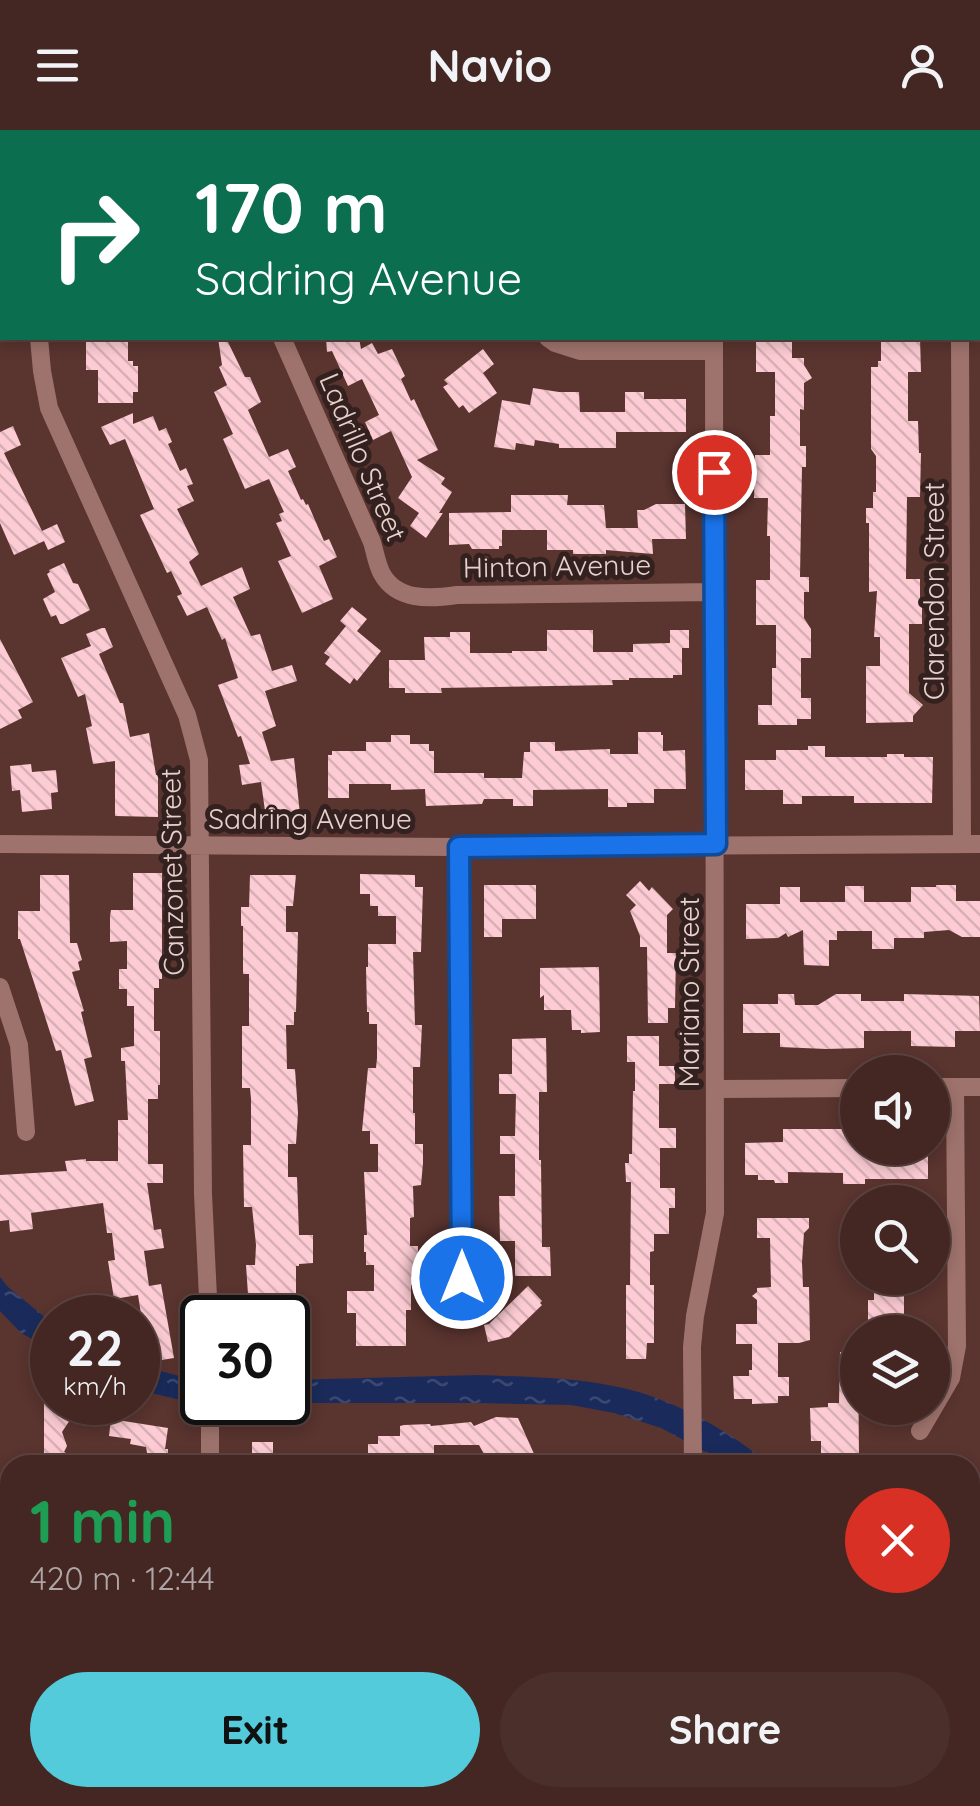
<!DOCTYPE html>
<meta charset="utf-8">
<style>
body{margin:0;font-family:Quicksand,sans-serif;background:#4b2f2b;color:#f1f3f6;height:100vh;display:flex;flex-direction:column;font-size:38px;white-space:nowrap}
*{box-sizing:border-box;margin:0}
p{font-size:32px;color:#afa5a6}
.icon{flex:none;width:55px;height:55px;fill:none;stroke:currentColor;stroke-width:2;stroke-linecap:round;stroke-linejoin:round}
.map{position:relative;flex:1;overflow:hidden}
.sheet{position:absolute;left:0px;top:1325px;width:980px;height:352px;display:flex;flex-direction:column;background:#442723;border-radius:30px 30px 0 0;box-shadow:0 5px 15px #0003,0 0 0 2px #5c4441}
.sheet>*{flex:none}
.hud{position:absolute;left:0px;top:0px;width:980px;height:210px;box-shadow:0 5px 15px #0003,0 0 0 2px #5c4441;background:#0b6e4f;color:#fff;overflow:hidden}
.controls{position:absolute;left:840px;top:925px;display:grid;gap:20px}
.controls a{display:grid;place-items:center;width:110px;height:110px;border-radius:50%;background:#442723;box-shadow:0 5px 15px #0003,0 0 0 2px #5c4441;font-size:50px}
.speed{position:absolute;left:30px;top:1165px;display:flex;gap:20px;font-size:50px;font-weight:700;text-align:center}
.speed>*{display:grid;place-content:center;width:130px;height:130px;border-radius:50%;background:#442723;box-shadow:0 5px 15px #0003,0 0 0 2px #5c4441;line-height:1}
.speed small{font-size:25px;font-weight:400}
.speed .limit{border:5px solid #111;border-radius:15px;background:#fff;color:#111}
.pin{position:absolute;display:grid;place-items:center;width:85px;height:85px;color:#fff;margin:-42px;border:5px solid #fff;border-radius:50%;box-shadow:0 2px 10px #0007}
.me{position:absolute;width:110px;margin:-55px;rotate:0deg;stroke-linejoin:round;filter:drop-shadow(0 0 8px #0008)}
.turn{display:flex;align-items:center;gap:35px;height:210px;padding:0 30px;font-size:45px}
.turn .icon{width:130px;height:130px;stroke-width:2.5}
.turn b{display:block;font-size:70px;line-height:85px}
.round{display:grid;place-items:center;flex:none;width:105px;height:105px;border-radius:52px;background:#4b2f2b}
.overview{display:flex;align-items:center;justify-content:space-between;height:170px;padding:0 30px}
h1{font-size:60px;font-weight:700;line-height:75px;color:#1e9e55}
.cta{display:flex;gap:20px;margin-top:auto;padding:20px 30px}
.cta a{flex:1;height:115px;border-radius:60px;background:#53cbda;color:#111;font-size:40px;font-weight:700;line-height:115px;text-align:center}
.cta a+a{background:#4b2f2b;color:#f1f3f6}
header{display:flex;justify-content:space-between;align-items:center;height:130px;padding:0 30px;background:#442723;font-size:45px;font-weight:700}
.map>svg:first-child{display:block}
.water{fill:url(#water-ripples)}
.building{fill:url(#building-back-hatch)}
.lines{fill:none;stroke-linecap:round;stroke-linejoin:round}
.minor{stroke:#9f736d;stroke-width:18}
.route-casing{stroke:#114b97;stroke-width:25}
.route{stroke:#1a73e8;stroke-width:18}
.labels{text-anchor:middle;stroke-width:10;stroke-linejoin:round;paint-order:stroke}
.street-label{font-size:28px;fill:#e8d0cc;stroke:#33211f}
</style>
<header><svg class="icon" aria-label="menu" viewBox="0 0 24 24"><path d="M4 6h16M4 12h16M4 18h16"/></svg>Navio<svg class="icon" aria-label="person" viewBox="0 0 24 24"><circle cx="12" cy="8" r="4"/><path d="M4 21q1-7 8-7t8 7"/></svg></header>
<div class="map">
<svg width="980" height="1676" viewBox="0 0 980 1676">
<defs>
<pattern id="water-ripples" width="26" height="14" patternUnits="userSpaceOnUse" patternTransform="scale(2.5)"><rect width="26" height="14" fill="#1a2b5b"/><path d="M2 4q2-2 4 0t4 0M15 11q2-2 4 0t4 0" fill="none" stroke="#3b4971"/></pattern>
<pattern id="building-back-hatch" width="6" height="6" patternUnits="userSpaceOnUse" patternTransform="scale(2.5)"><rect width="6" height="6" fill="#fccbd3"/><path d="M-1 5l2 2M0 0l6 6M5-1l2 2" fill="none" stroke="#d8afb5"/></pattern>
</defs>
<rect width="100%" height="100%" fill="#5a342f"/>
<!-- water -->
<path class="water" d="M 0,1147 L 8,1157 L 52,1193 L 52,1220 L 21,1203 L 0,1181 Z
M 138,1235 L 187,1248 L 185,1271 L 138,1260 Z
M 478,1245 C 525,1247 572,1247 618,1257 C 670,1267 730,1301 770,1335 L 730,1335 L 661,1298 L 614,1283 L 571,1275 L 474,1273 L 233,1273 L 288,1272 L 288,1250 Z"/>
<!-- building -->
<path class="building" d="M 86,208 L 128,208 L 128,231 L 133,231 L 133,236 L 138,236 L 138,262 L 133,262 L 133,273 L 98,273 L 98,240 L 86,240 Z
M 218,208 L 226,208 L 245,247 L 250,247 L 261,272 L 248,280 L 269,327 L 288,319 L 296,337 L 288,341 L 301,370 L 303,369 L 306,375 L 308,374 L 324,411 L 329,409 L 337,427 L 319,436 L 333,469 L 302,483 L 278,431 L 291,426 L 276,393 L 282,391 L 279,384 L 284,382 L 269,349 L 245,359 L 223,309 L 233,304 L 214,262 L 227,255 L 219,237 L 222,235 Z
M 326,208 L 359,208 L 361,219 L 372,213 L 378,224 L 392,219 L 405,246 L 401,249 L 411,271 L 414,269 L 438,320 L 417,330 L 445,348 L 441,354 L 452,362 L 439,383 L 443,383 L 426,408 L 410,396 L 419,383 L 398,368 L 412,347 L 391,301 L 373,310 L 365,292 L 379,285 L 362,249 L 348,256 L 332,221 L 327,222 Z
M 756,208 L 792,208 L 792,228 L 804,228 L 804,235 L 812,248 L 804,253 L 804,280 L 800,279 L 800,316 L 806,316 L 806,337 L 802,337 L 800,447 L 809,447 L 809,462 L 804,462 L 804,488 L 811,499 L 811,528 L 801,528 L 801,568 L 811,568 L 811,589 L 797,589 L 797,595 L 758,595 L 758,575 L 772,575 L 772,538 L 776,538 L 776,495 L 756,495 L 756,450 L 770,450 L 770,406 L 767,406 L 768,368 L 754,368 L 755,325 L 770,325 L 770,286 L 775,286 L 775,242 L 756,242 Z
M 881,208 L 920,208 L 921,242 L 908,242 L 908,291 L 918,291 L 919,323 L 921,323 L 920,367 L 907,367 L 906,449 L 920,449 L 920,473 L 922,473 L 922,494 L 909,494 L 909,563 L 923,575 L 913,586 L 913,592 L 866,593 L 866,536 L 880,536 L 880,507 L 874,507 L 877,461 L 869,462 L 869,393 L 866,393 L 866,378 L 873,378 L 873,362 L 876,362 L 876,326 L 871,319 L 871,237 L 878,237 L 878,231 L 881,231 Z
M 483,219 L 494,234 L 483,243 L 497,263 L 469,283 L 463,275 L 459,278 L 443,257 L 448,254 L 444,250 Z
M 533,258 L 559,262 L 579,262 L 580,282 L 625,282 L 625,262 L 644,262 L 644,269 L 686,269 L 686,302 L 616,302 L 616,318 L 559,318 L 559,314 L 535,310 L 534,316 L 516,313 L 515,320 L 494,317 L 502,270 L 530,275 Z
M 133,283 L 133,294 L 153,286 L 159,301 L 166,298 L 172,312 L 168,314 L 180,341 L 186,338 L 193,354 L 187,356 L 194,371 L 177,379 L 199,424 L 189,432 L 201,456 L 242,437 L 250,459 L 233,467 L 251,506 L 260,504 L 272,541 L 292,535 L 297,551 L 265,561 L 276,596 L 262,602 L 271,631 L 294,628 L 300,684 L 266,688 L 261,652 L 242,655 L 239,635 L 250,634 L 241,606 L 238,607 L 218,555 L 238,548 L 225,508 L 222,510 L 207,477 L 187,486 L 177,466 L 182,464 L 171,441 L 167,443 L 140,385 L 154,379 L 125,309 L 110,315 L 101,297 Z
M 13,296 L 21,315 L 4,323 L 42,401 L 57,394 L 65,412 L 48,420 L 44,411 L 14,425 L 0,393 L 0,302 Z
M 511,365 L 568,365 L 567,375 L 604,375 L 606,398 L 638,398 L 637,380 L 644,380 L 656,374 L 685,374 L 686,409 L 652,409 L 653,424 L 606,420 L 606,424 L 573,424 L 573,420 L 547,420 L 547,400 L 502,400 L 502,416 L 499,416 L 499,419 L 472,419 L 469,414 L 449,415 L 449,383 L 511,382 Z
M 64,433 L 73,453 L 78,454 L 90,480 L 63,494 L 60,494 L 56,485 L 51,487 L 43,469 L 55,462 L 47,444 L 50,442 L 49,440 Z
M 352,477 L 367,489 L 357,501 L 381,521 L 357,551 L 354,548 L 350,554 L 325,534 L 330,527 L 324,523 L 346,496 L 340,491 Z
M 102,498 L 105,498 L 113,517 L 99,524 L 120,573 L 123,573 L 130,607 L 149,603 L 156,645 L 158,645 L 158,687 L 115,686 L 115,631 L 93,634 L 86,598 L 92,596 L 85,564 L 78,567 L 61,528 L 91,516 L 86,504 Z
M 547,500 L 593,500 L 593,522 L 633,522 L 633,514 L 670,513 L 670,500 L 689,500 L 689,518 L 682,518 L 682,545 L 673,545 L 673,548 L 629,548 L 629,550 L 612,550 L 613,555 L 441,558 L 442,563 L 405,563 L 405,558 L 389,558 L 389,530 L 425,530 L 424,507 L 450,507 L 450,502 L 470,502 L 470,523 L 512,523 L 512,521 L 547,521 Z
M 0,509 L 33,572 L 18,580 L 22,588 L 0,599 Z
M 638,602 L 661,602 L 661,605 L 663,605 L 663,621 L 685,620 L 686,659 L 654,659 L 654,673 L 627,673 L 627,677 L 608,677 L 608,659 L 533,660 L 533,676 L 513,676 L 513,669 L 484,669 L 482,674 L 426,676 L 425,659 L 391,660 L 391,654 L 349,654 L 349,668 L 328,668 L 328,625 L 332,625 L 332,621 L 366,621 L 366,612 L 391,612 L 391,605 L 410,605 L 410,614 L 429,614 L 429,621 L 434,621 L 434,643 L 484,643 L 484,648 L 522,648 L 524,622 L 530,622 L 530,612 L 555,612 L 555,621 L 610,619 L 610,624 L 638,624 Z
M 808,616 L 825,616 L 825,627 L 887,627 L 887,624 L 904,624 L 904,627 L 933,627 L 932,673 L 854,673 L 854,666 L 802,666 L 802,674 L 783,674 L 783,660 L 745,660 L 745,630 L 776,630 L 776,620 L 808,620 Z
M 31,634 L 32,642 L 56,640 L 58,662 L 51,663 L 52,679 L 22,682 L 20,660 L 12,661 L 10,636 Z
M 133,743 L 162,743 L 162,849 L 159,849 L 159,858 L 154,858 L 154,901 L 160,901 L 160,955 L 158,955 L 158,969 L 148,969 L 148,1034 L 163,1034 L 163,1053 L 147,1053 L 154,1100 L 161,1099 L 164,1118 L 144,1121 L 149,1156 L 161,1154 L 174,1228 L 156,1231 L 154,1220 L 147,1221 L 146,1216 L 138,1165 L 114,1169 L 108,1131 L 115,1130 L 112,1103 L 107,1103 L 103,1073 L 31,1083 L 33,1099 L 10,1102 L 9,1090 L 0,1091 L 0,1045 L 67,1041 L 65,1031 L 86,1029 L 86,1031 L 118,1031 L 118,990 L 128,990 L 125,931 L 121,931 L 121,918 L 134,916 L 134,876 L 127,876 L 127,859 L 119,859 L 119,839 L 127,839 L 127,811 L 110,812 L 110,786 L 111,780 L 133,780 Z
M 360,744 L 415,745 L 415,757 L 423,757 L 421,822 L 413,822 L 415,895 L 422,895 L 420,937 L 413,937 L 413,983 L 415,983 L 415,1014 L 423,1014 L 423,1033 L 421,1055 L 413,1056 L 414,1087 L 410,1088 L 410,1116 L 418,1116 L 418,1155 L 411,1155 L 411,1180 L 406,1180 L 406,1216 L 356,1216 L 356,1183 L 347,1183 L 347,1161 L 374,1161 L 374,1135 L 366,1135 L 366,1122 L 364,1122 L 364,1105 L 367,1105 L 364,1042 L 378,1042 L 378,1014 L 370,1014 L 370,1001 L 362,1001 L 368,938 L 376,938 L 377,928 L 377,894 L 369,894 L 369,882 L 367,882 L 366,837 L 368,837 L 368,814 L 396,814 L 396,786 L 378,786 L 378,776 L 370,776 L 370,764 L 360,764 Z
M 40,745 L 69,745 L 70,813 L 77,813 L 82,830 L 78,832 L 80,840 L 72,842 L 84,881 L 81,882 L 92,927 L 84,929 L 94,971 L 75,976 L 61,920 L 56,921 L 20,809 L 18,809 L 18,781 L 40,781 Z
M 250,745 L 296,745 L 293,776 L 286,776 L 286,802 L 298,802 L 296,882 L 294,882 L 294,895 L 286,895 L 287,939 L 295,939 L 298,983 L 296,1014 L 288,1014 L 288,1047 L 297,1047 L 299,1105 L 313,1105 L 313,1133 L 299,1134 L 299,1136 L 296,1136 L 296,1184 L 310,1184 L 310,1199 L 288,1199 L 288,1188 L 266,1188 L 266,1179 L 249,1179 L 246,1135 L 255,1135 L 256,1115 L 252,1077 L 244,1077 L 243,1015 L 251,1015 L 251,969 L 250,958 L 242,958 L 242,896 L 249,896 L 249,844 L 243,844 L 243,796 L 241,796 L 241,777 L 249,777 Z
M 640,751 L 649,761 L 652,757 L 673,779 L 667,785 L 667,823 L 676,823 L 675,878 L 668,878 L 668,893 L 648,893 L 647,817 L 640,817 L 640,806 L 630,781 L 636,775 L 626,765 Z
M 484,755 L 536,755 L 536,789 L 502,789 L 502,807 L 484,807 Z
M 936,755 L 956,755 L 956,771 L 980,771 L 980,807 L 962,807 L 949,800 L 924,802 L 924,808 L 894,808 L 894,819 L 872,819 L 872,801 L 837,801 L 837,810 L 829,810 L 829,836 L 804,835 L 803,800 L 788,807 L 786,803 L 778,808 L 746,809 L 746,774 L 780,774 L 780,757 L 800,757 L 800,772 L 845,772 L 845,756 L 864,756 L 864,772 L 911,772 L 911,757 L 936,757 Z
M 599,837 L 600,902 L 581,903 L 581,900 L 572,900 L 571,880 L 544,880 L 544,865 L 540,868 L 540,838 Z
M 778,864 L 794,864 L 795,875 L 818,875 L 836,864 L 861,864 L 861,871 L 904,871 L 904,864 L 979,866 L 980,901 L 955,901 L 955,917 L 911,916 L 911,901 L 864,901 L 864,918 L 826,919 L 780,917 L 780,903 L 743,903 L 743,874 L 778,874 Z
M 627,906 L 659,906 L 659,936 L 675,936 L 675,954 L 659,954 L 659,998 L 676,998 L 676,1018 L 660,1018 L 660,1058 L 675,1058 L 675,1078 L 669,1078 L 669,1104 L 654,1104 L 654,1121 L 650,1122 L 650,1155 L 654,1155 L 654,1213 L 647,1213 L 646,1229 L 626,1229 L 626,1155 L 630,1155 L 631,1052 L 626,1052 L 625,1033 L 629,1033 L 629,1024 L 632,1024 L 633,961 L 635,961 L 635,932 L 627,932 Z
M 546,908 L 547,962 L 539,962 L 539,1030 L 541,1030 L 542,1117 L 550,1117 L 551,1146 L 515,1146 L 515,1111 L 500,1111 L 499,1066 L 515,1066 L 515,1024 L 500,1024 L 500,1006 L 515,1006 L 516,964 L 499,964 L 499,944 L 512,944 L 512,909 Z
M 783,999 L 858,999 L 858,1018 L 928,1018 L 928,1049 L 865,1049 L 865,1054 L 843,1054 L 843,1043 L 788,1042 L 788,1053 L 775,1053 L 774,1050 L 758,1050 L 758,1045 L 745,1045 L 745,1013 L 783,1012 Z
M 757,1088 L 809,1088 L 809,1098 L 804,1103 L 802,1132 L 803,1157 L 809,1157 L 810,1210 L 799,1213 L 778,1213 L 778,1247 L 789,1247 L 789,1266 L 778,1266 L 778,1273 L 752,1274 L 752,1269 L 734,1269 L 733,1246 L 749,1246 L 749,1240 L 752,1240 L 752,1214 L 736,1214 L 736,1194 L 757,1194 L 757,1170 L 752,1166 L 757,1162 L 757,1158 L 771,1157 L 770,1108 L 757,1108 Z
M 878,1148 L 904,1148 L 904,1202 L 868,1202 L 868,1170 L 874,1170 L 874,1157 L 878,1157 Z
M 528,1156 L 542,1171 L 540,1173 L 542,1175 L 509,1207 L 488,1212 L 484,1195 L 489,1194 Z
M 840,1222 L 858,1222 L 859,1327 L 821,1328 L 821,1311 L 811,1311 L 810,1278 L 828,1277 L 828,1273 L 839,1273 Z
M 44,1272 L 61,1272 L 60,1282 L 70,1282 L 70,1290 L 62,1302 L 67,1316 L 64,1322 L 80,1330 L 48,1335 L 44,1326 Z
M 496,1287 L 518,1288 L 539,1335 L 490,1335 L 479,1315 L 434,1315 L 434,1335 L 368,1335 L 368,1314 L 378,1314 L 378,1306 L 400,1306 L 400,1296 L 404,1295 L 430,1294 L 431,1296 L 471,1292 L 474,1296 Z
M 111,1289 L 168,1298 L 165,1319 L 168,1319 L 168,1333 L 149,1334 L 146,1317 L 130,1314 L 131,1309 L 109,1306 Z
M 252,1312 L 273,1312 L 273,1331 L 270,1331 L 270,1335 L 252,1335 Z"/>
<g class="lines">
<!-- minor -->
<path class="minor" d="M 220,0 L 222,2
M 958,0 L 958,2
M 269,2 L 272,0
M 720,2 L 720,0
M 0,60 L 2,63
M 39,208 L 42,241 L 49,278 L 187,585 L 199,630 L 203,1064 L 209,1188
M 282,208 L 372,412 C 375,422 377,435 382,444 C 397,471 430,469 457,465 L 715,462
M 548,208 L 555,213 L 580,221 L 714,221
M 960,208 L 962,714
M 0,714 L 459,717 L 980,714
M 459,717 L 462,1148
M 0,857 L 19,915 L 26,1002
M 932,957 L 980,957
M 716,959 L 858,958
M 210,1272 L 210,1335
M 920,1301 L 951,1248 L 957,1216 L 955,957
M 693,1335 L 692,1217 L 695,1186 L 715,1083 L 714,208
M 461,1668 L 461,1676
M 694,1668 L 694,1676
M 209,1676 L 209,1668"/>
</g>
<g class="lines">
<defs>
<path id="route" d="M 462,1148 L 459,717 L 716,714 L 714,342"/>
</defs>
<!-- route casing -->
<use href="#route" class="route-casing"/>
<!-- route -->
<use href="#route" class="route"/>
</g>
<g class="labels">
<!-- street labels -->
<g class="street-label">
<text transform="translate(363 327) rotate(67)" y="10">Ladrillo Street</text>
<text transform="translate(557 436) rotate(-1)" y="10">Hinton Avenue</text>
<text transform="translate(934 461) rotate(-90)" y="10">Clarendon Street</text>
<text x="310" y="699">Sadring Avenue</text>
<text transform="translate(172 742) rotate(-91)" y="10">Canzonet Street</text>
<text transform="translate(689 862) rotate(-90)" y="10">Mariano Street</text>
</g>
</g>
</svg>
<div class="controls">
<a><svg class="icon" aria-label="sound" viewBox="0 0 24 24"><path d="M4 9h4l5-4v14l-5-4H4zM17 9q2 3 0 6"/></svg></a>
<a><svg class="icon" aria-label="search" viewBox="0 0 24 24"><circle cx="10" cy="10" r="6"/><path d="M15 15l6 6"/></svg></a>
<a><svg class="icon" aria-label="layers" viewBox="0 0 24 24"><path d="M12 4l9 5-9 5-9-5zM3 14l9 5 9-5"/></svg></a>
</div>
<div class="speed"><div>22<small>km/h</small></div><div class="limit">30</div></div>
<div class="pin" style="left:714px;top:342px;background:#d93025"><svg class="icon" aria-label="arrive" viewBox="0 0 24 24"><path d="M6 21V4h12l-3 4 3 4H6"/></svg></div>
<svg class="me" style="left:462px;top:1148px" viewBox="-20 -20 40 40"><circle r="17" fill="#1a73e8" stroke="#fff" stroke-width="3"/><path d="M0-11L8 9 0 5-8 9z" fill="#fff"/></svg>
<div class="hud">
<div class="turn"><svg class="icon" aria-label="right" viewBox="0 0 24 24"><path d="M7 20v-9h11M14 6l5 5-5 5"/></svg><div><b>170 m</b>Sadring Avenue</div></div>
</div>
<section class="sheet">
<div class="overview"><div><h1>1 min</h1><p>420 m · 12:44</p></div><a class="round" style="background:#d93025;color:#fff"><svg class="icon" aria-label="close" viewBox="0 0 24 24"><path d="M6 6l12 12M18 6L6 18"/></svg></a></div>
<div class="cta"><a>Exit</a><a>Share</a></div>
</section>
</div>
